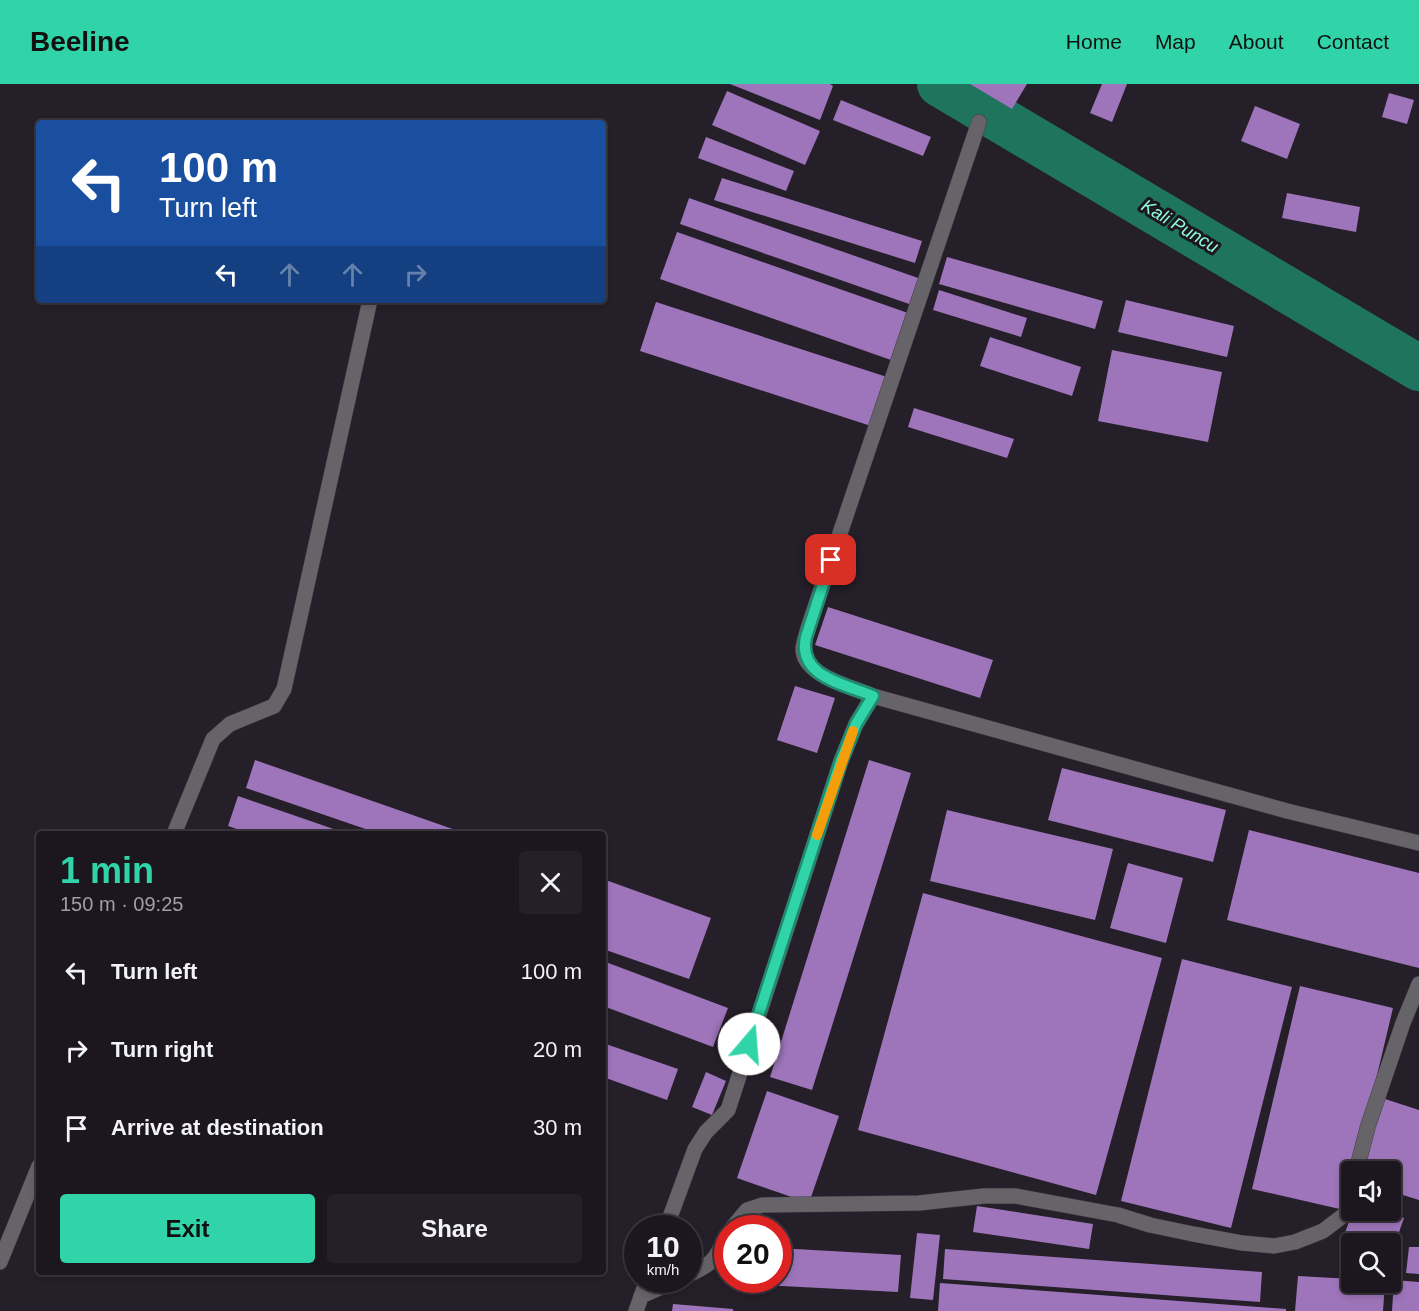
<!DOCTYPE html>
<meta charset="utf-8">
<style>
body{margin:0;font-family:Arial,sans-serif;background:#252028;color:#f1f3f6;height:100vh;display:flex;flex-direction:column;font-size:22px;white-space:nowrap}
*{box-sizing:border-box;margin:0}
p{font-size:20px;color:#a09fa4}
.icon{flex:none;width:33px;height:33px;fill:none;stroke:currentColor;stroke-width:2;stroke-linecap:round;stroke-linejoin:round}
.map{position:relative;flex:1;overflow:hidden}
.sheet{position:absolute;left:36px;top:747px;width:570px;height:444px;display:flex;flex-direction:column;background:#1c171f;border-radius:6px;box-shadow:0 3px 9px #0003,0 0 0 2px #3a363d}
.sheet>*{flex:none}
.banner{position:absolute;left:36px;top:36px;width:570px;height:183px;border-radius:6px;box-shadow:0 3px 9px #0003,0 0 0 2px #3a363d;background:#1a4fa0;color:#fff;overflow:hidden}
.controls{position:absolute;left:1341px;top:1077px;display:grid;gap:12px}
.controls a{display:grid;place-items:center;width:60px;height:60px;border-radius:6px;background:#1c171f;box-shadow:0 3px 9px #0003,0 0 0 2px #3a363d;font-size:30px}
.speed{position:absolute;left:624px;top:1131px;display:flex;gap:12px;font-size:30px;font-weight:700;text-align:center}
.speed>*{display:grid;place-content:center;width:78px;height:78px;border-radius:50%;background:#1c171f;box-shadow:0 3px 9px #0003,0 0 0 2px #3a363d;line-height:1}
.speed small{font-size:15px;font-weight:400}
.speed .limit{border:9px solid #d22;background:#fff;color:#111}
.pin{position:absolute;display:grid;place-items:center;width:51px;height:51px;color:#fff;margin:-26px;border-radius:12px;box-shadow:0 3px 9px #0006}
.me{position:absolute;width:66px;margin:-33px;rotate:18deg;stroke-linejoin:round;filter:drop-shadow(0 0 4px #0008)}
.turn{display:flex;align-items:center;gap:21px;height:126px;padding:0 24px;font-size:27px}
.turn .icon{width:78px;height:78px;stroke-width:2.5}
.turn b{display:block;font-size:42px;line-height:51px}
.lanes{display:flex;align-items:center;height:57px;padding:0 24px;background:#0003;justify-content:center;gap:30px;direction:ltr}
.lanes .off{opacity:.35}
.round{display:grid;place-items:center;flex:none;width:63px;height:63px;border-radius:6px;background:#252028}
.overview{display:flex;align-items:center;justify-content:space-between;height:102px;padding:0 24px}
h1{font-size:36px;font-weight:700;line-height:45px;color:#31d4a9}
.cta{display:flex;gap:12px;margin-top:auto;padding:12px 24px}
.cta a{flex:1;height:69px;border-radius:6px;background:#31d4a9;color:#111;font-size:24px;font-weight:700;line-height:69px;text-align:center}
.cta a+a{background:#252028;color:#f1f3f6}
ul{padding:0;list-style:none}
li{display:flex;align-items:center;gap:18px;height:78px;padding:0 24px}
li div{flex:1}
li b{display:block;font-size:22px}
li em{font-style:normal}
header{display:flex;align-items:center;gap:36px;box-sizing:border-box;height:84px;padding:0 30px;background:#31d4a9;color:#111}
header strong{font-size:28px}
nav{display:flex;gap:33px;margin-inline-start:auto;font-size:21px}
.map>svg:first-child{display:block}
.lines{fill:none;stroke-linecap:round;stroke-linejoin:round}
.river{stroke:#1e745c;stroke-width:46}
.building{fill:#9e75ba}
.minor-casing{stroke:#423d46;stroke-width:16}
.minor{stroke:#676469;stroke-width:15}
.route-casing{stroke:#208a6e;stroke-width:15}
.route{stroke:#31d4a9;stroke-width:10}
.slow{stroke:#f59e0b;stroke-width:10}
.labels{text-anchor:middle;stroke-width:6;stroke-linejoin:round;paint-order:stroke}
.water-label{font-size:18px;font-style:italic;fill:#90fcd7;stroke:#1b161f}
</style>
<header>
<strong>Beeline</strong>
<nav><a>Home</a><a>Map</a><a>About</a><a>Contact</a></nav>
</header>
<div class="map">
<svg width="1419" height="1227" viewBox="0 0 1419 1227">
<rect width="100%" height="100%" fill="#251f29"/>
<g class="lines">
<!-- river -->
<path class="river" d="M 940,0 L 1419,284"/>
</g>
<!-- building -->
<path class="building" d="M 730,0 L 830,0 L 833,2 L 820,36 Z
M 970,0 L 1027,0 L 1012,25 Z
M 1102,0 L 1127,0 L 1112,38 L 1090,29 Z
M 727,7 L 820,47 L 805,81 L 712,41 Z
M 1389,9 L 1414,16 L 1407,40 L 1382,33 Z
M 841,16 L 931,53 L 923,72 L 833,36 Z
M 1255,22 L 1300,40 L 1287,75 L 1241,57 Z
M 706,53 L 794,87 L 786,107 L 698,74 Z
M 722,94 L 922,157 L 915,179 L 714,116 Z
M 1287,109 L 1360,123 L 1356,148 L 1282,134 Z
M 689,114 L 921,195 L 912,221 L 680,140 Z
M 677,148 L 908,229 L 891,276 L 660,195 Z
M 947,173 L 1103,217 L 1095,245 L 939,200 Z
M 939,206 L 1027,234 L 1021,253 L 933,226 Z
M 1126,216 L 1234,242 L 1227,273 L 1118,248 Z
M 656,218 L 887,293 L 871,342 L 640,267 Z
M 990,253 L 1081,283 L 1072,312 L 980,282 Z
M 1112,266 L 1222,288 L 1208,358 L 1098,337 Z
M 914,324 L 1014,355 L 1007,374 L 908,343 Z
M 828,523 L 993,576 L 980,614 L 815,561 Z
M 795,602 L 835,614 L 817,669 L 777,656 Z
M 255,676 L 467,750 L 380,750 L 246,704 Z
M 869,676 L 911,689 L 812,1006 L 770,993 Z
M 1062,684 L 1226,726 L 1213,778 L 1048,736 Z
M 238,712 L 348,750 L 251,750 L 228,742 Z
M 947,726 L 1113,765 L 1095,836 L 930,797 Z
M 1249,746 L 1419,789 L 1419,884 L 1227,836 Z
M 1128,779 L 1183,794 L 1166,859 L 1110,844 Z
M 603,795 L 711,834 L 689,895 L 603,865 Z
M 923,809 L 1162,874 L 1096,1111 L 858,1046 Z
M 1182,875 L 1292,903 L 1231,1144 L 1121,1117 Z
M 603,877 L 728,924 L 713,963 L 603,922 Z
M 1300,902 L 1393,924 L 1354,1088 L 1352,1088 L 1352,1096 L 1344,1126 L 1252,1105 Z
M 603,959 L 678,985 L 667,1016 L 603,993 Z
M 706,988 L 726,997 L 712,1031 L 692,1023 Z
M 767,1007 L 839,1032 L 809,1119 L 737,1094 Z
M 1382,1014 L 1419,1026 L 1419,1116 L 1390,1107 L 1390,1088 L 1359,1088 Z
M 977,1122 L 1093,1140 L 1089,1165 L 973,1148 Z
M 1353,1126 L 1382,1126 L 1404,1134 L 1391,1171 L 1390,1160 L 1352,1160 L 1352,1171 L 1339,1166 Z
M 917,1149 L 940,1151 L 933,1216 L 910,1214 Z
M 1409,1163 L 1419,1163 L 1419,1190 L 1406,1189 Z
M 778,1164 L 901,1171 L 898,1208 L 725,1199 L 726,1196 L 778,1196 Z
M 945,1165 L 1262,1188 L 1260,1218 L 943,1195 Z
M 1298,1192 L 1352,1195 L 1352,1198 L 1385,1198 L 1383,1227 L 1295,1227 Z
M 1394,1196 L 1419,1198 L 1419,1227 L 1392,1227 Z
M 940,1199 L 1286,1225 L 1286,1227 L 938,1227 Z
M 673,1220 L 733,1225 L 733,1227 L 672,1227 Z"/>
<g class="lines">
<defs>
<path id="minor" d="M 979,38 L 809,541 C 807,548 804,557 803,564 C 802,592 853,603 873,612 L 1287,727 L 1419,759
M 174,750 L 213,655 L 230,640 L 274,622 L 284,605 L 370,216
M 1356,1088 L 1368,1042 L 1403,939 L 1419,900
M 666,1144 L 695,1065 L 706,1048 L 728,1026 L 841,677 L 856,640 L 873,612
M 732,1144 L 747,1126 L 762,1121 L 919,1119 L 984,1112 L 1016,1112 L 1118,1131 L 1150,1141 L 1193,1150 L 1242,1159 L 1274,1162 L 1295,1158 L 1323,1147 L 1344,1131 L 1352,1116
M 0,1178 L 39,1082
M 688,1191 C 715,1179 715,1175 728,1150
M 641,1212 L 678,1196
M 636,1227 L 647,1196"/>
</defs>
<!-- minor casing -->
<use href="#minor" class="minor-casing"/>
<!-- minor -->
<use href="#minor" class="minor"/>
</g>
<g class="lines">
<defs>
<path id="route" d="M 749,960 L 841,677 L 856,640 L 873,612 C 845,600 797,593 806,553 L 831,476"/>
</defs>
<!-- route casing -->
<use href="#route" class="route-casing"/>
<!-- route -->
<use href="#route" class="route"/>
<!-- slow -->
<path class="slow" d="M 817,751 L 853,647"/>
</g>
<g class="labels">
<!-- water labels -->
<g class="water-label">
<text transform="translate(1180 142) rotate(31)" y="6">Kali Puncu</text>
</g>
</g>
</svg>
<div class="controls">
<a><svg class="icon" aria-label="sound" viewBox="0 0 24 24"><path d="M4 9h4l5-4v14l-5-4H4zM17 9q2 3 0 6"/></svg></a>
<a><svg class="icon" aria-label="search" viewBox="0 0 24 24"><circle cx="10" cy="10" r="6"/><path d="M15 15l6 6"/></svg></a>
</div>
<div class="speed"><div>10<small>km/h</small></div><div class="limit">20</div></div>
<div class="pin" style="left:831px;top:476px;background:#d93025"><svg class="icon" aria-label="arrive" viewBox="0 0 24 24"><path d="M6 21V4h12l-3 4 3 4H6"/></svg></div>
<svg class="me" style="left:749px;top:960px" viewBox="-20 -20 40 40"><circle r="19" fill="#fff"/><path d="M0-13L10 11 0 6-10 11z" fill="#31d4a9"/></svg>
<div class="banner">
<div class="turn"><svg class="icon" aria-label="left" viewBox="0 0 24 24"><path d="M17 20v-9H6M10 6l-5 5 5 5"/></svg><div><b>100 m</b>Turn left</div></div>
<div class="lanes"><svg class="icon" aria-label="left" viewBox="0 0 24 24"><path d="M17 20v-9H6M10 6l-5 5 5 5"/></svg><svg class="icon off" aria-label="ahead" viewBox="0 0 24 24"><path d="M12 20V5M6 11l6-6 6 6"/></svg><svg class="icon off" aria-label="ahead" viewBox="0 0 24 24"><path d="M12 20V5M6 11l6-6 6 6"/></svg><svg class="icon off" aria-label="right" viewBox="0 0 24 24"><path d="M7 20v-9h11M14 6l5 5-5 5"/></svg></div>
</div>
<section class="sheet">
<div class="overview"><div><h1>1 min</h1><p>150 m · 09:25</p></div><a class="round"><svg class="icon" aria-label="close" viewBox="0 0 24 24"><path d="M6 6l12 12M18 6L6 18"/></svg></a></div>
<ul>
<li><svg class="icon" aria-label="left" viewBox="0 0 24 24"><path d="M17 20v-9H6M10 6l-5 5 5 5"/></svg><div><b>Turn left</b></div><em>100 m</em></li>
<li><svg class="icon" aria-label="right" viewBox="0 0 24 24"><path d="M7 20v-9h11M14 6l5 5-5 5"/></svg><div><b>Turn right</b></div><em>20 m</em></li>
<li><svg class="icon" aria-label="arrive" viewBox="0 0 24 24"><path d="M6 21V4h12l-3 4 3 4H6"/></svg><div><b>Arrive at destination</b></div><em>30 m</em></li>
</ul>
<div class="cta"><a>Exit</a><a>Share</a></div>
</section>
</div>
